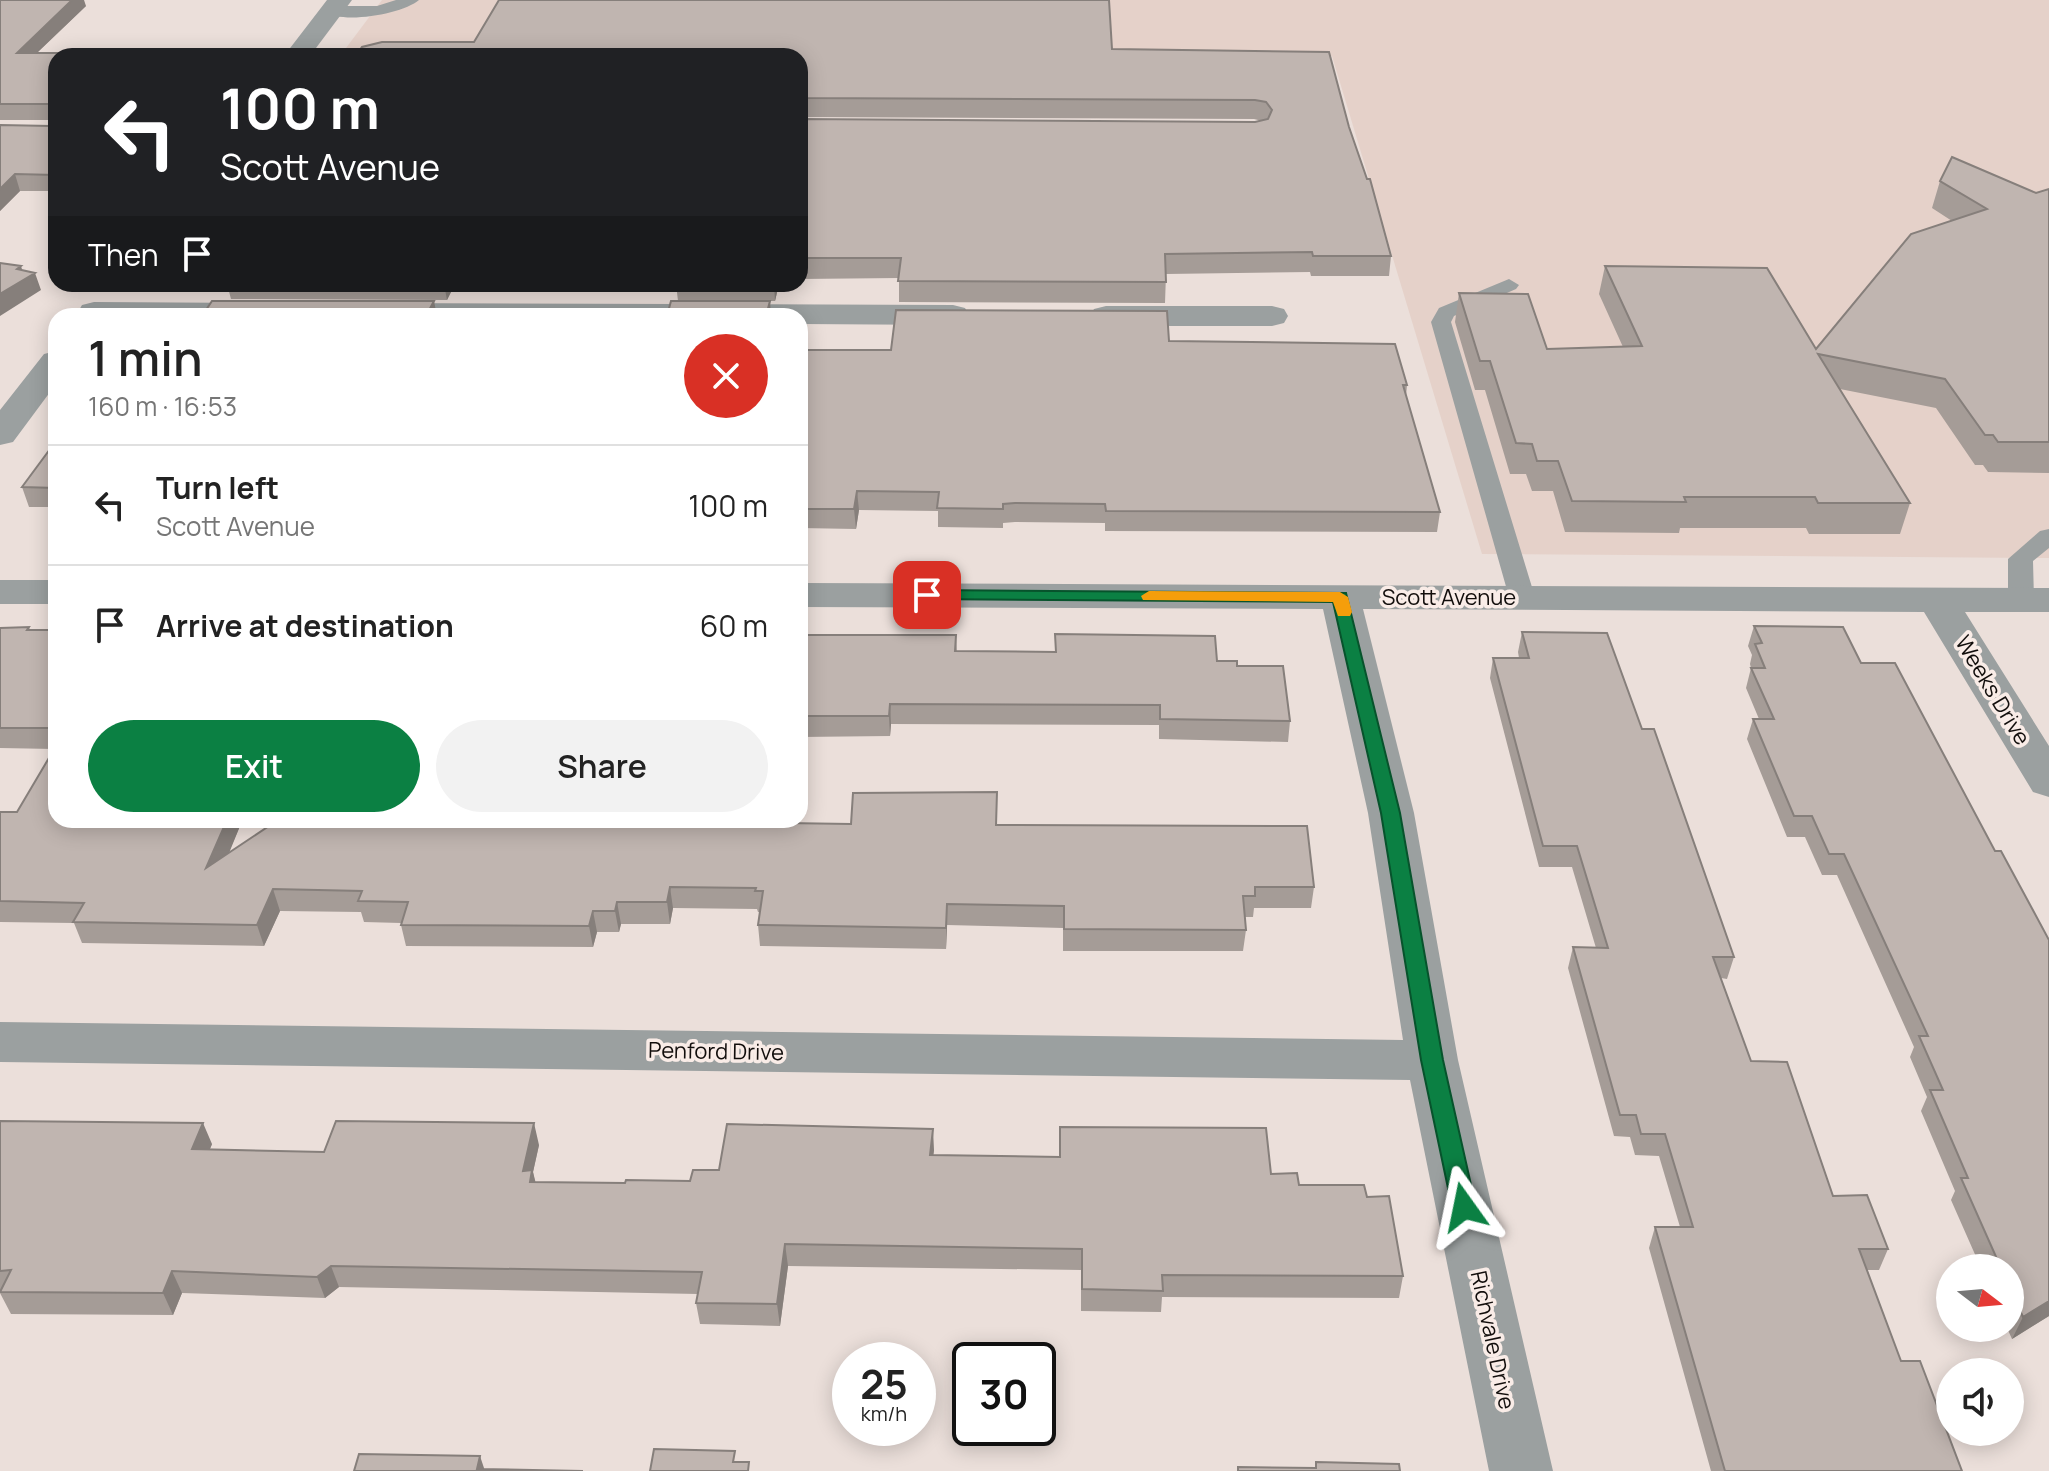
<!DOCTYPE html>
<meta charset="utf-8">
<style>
body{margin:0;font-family:Manrope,sans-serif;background:#f2f2f2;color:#222;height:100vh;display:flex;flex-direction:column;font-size:30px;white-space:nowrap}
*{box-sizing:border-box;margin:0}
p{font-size:26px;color:#767676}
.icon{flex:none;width:44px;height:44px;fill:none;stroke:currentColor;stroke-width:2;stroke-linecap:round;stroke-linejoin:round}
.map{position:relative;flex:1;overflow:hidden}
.sheet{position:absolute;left:48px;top:308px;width:760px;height:520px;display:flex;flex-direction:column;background:#fff;border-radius:24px;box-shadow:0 4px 20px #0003}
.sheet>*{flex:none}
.banner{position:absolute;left:48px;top:48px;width:760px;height:244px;border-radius:24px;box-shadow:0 4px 20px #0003;background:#202124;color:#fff;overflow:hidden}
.needle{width:52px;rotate:106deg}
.buttons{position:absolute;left:1936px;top:1254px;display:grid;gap:16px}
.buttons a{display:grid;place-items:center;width:88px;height:88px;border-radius:50%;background:#fff;box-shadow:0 4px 20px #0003;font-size:40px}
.speed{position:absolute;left:832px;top:1342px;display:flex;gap:16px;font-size:40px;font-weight:700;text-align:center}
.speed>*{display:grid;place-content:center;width:104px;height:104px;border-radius:50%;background:#fff;box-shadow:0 4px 20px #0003;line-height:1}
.speed small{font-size:20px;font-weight:400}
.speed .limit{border:4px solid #111;border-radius:12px;background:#fff;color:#111}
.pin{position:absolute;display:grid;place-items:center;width:68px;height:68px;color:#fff;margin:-34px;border-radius:16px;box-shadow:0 4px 12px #0006}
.me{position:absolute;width:88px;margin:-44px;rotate:348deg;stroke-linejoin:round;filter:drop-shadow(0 0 6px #0008)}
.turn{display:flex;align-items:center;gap:28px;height:168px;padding:0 40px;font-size:36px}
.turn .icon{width:104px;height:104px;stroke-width:2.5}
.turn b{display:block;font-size:56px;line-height:68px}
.then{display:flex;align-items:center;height:76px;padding:0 40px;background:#0003;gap:16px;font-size:30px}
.round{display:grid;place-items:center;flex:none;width:84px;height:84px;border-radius:42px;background:#f2f2f2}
.headline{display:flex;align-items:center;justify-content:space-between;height:136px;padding:0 40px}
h1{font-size:48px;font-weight:600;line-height:60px}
.primary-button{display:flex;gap:16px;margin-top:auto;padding:16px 40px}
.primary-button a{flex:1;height:92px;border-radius:48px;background:#0b8043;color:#fff;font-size:32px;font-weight:600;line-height:92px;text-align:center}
.primary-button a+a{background:#f2f2f2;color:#222}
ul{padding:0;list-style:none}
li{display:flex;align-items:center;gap:24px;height:120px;padding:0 40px;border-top:2px solid #e0e0e0}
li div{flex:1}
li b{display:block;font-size:30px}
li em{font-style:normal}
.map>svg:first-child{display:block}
.built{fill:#e5d1c9}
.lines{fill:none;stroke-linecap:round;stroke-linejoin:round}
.lane{fill:#9ba0a0;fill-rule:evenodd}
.street{fill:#9ba0a0;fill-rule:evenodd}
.wall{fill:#a59c97}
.shaded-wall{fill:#867f7b}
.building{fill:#c0b5b0;stroke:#867f7b;stroke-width:2}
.route{fill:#0b8043;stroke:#07532c;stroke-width:2}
.slow{fill:#f59e0b}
.labels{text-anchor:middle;stroke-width:7;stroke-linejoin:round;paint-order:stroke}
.street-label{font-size:22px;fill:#120e0c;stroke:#f9ece7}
</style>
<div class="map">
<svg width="2049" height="1471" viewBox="0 0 2049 1471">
<rect width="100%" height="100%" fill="#ebdfda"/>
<!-- built -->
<path class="built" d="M 382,0 L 2049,0 L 2049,558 L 1482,554 L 1332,56 L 343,52 Z"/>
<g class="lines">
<!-- lane -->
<path class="lane" d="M 396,0 L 419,0 C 403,14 341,25 324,11 L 332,6 L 377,6 Z
M 1509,279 L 1519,285 L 1516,289 L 1454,316 L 1451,322 L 1535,597 L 1531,602 L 1513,602 L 1509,597 L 1431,322 L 1439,308 Z
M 2049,529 L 2049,548 L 2033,561 L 2034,600 L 2030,605 L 2012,605 L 2008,600 L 2008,559 L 2040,531 Z"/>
<!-- street -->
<path class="street" d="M 327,0 L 352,0 L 310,56 L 284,56 Z
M 94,302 L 265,303 L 277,306 L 281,313 L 279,316 L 80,316 L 78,312 L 82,305 Z
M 378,303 L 953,305 L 965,308 L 969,315 L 965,322 L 953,325 L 800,324 L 800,316 L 364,316 L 362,313 L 366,306 Z
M 1106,306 L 1272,306 L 1284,309 L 1288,316 L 1284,323 L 1272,326 L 1106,326 L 1094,323 L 1090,316 L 1094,309 Z
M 56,351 L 56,384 L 13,442 L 0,445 L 0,410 L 44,354 Z
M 0,580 L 56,580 L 56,604 L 0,604 Z
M 800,583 L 2049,588 L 2049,612 L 1965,612 L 2049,746 L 2049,797 L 2033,792 L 1924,612 L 1363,609 L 1414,813 L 1458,1060 L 1553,1471 L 1489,1471 L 1410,1080 L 0,1062 L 0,1022 L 1403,1040 L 1368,813 L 1323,609 L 800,607 Z"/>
</g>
<!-- wall -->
<path class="wall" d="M 0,0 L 86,6 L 37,53 L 219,53 L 219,56 L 56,56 L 56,191 L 20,191 L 0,211 L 0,125 L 51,126 L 54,123 L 54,120 L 0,120 Z
M 1112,49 L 1349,127 L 1391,256 L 1389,276 L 1311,276 L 1310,272 L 1166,274 L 1165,303 L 899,302 L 899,278 L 800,279 L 800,119 L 1255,122 L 1262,121 L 1254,119 L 800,117 L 800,56 Z
M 1940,181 L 2036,193 L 2049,189 L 2049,473 L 1988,472 L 1983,465 L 1975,465 L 1936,408 L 1840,389 L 1910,503 L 1900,534 L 1809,534 L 1806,528 L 1680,528 L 1679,533 L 1565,532 L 1553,491 L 1532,491 L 1526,474 L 1510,474 L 1485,390 L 1475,390 L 1455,322 L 1459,293 L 1547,349 L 1623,347 L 1599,294 L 1605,266 L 1816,349 L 1952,221 L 1932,208 Z
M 227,284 L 455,284 L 447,300 L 231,299 Z
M 676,284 L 779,284 L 775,301 L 678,301 Z
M 1169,341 L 1407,385 L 1406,396 L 1440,512 L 1437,532 L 1105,531 L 1105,523 L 1015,522 L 1003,523 L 1003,528 L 938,527 L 938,511 L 859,510 L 856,529 L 800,528 L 800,350 L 891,350 Z
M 56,441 L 56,507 L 29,507 L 22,487 Z
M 1754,626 L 1861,663 L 1995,851 L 2049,940 L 2049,1316 L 2012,1339 L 2007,1328 L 2010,1328 L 2010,1268 L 1981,1268 L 1951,1200 L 1955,1191 L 1921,1111 L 1927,1097 L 1910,1057 L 1914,1047 L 1837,875 L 1822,875 L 1805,837 L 1787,837 L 1747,739 L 1753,719 L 1759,719 L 1746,688 L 1751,668 L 1750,664 L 1752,655 L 1748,646 Z
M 29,627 L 30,630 L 56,630 L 56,820 L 238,820 L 240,826 L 228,854 L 701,824 L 784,823 L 997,825 L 1314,887 L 1311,908 L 1254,908 L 1253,917 L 1244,917 L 1246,930 L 1243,951 L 1063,951 L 1063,928 L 947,925 L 946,949 L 760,946 L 758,925 L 760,912 L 758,912 L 757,909 L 673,908 L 670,924 L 621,924 L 619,932 L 597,932 L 593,947 L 406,946 L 401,925 L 401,923 L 364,922 L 361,912 L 280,911 L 264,946 L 82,943 L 74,923 L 0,922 L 0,812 L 17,812 L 54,749 L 0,748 L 0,628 Z
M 1522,632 L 1642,729 L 1734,957 L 1727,979 L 1721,978 L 1751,1061 L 1833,1196 L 1888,1249 L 1879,1270 L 1867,1270 L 1901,1361 L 1962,1471 L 1711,1471 L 1649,1248 L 1655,1227 L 1680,1227 L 1659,1156 L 1635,1155 L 1630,1137 L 1614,1136 L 1568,968 L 1573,947 L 1596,948 L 1572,867 L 1539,867 L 1490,678 L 1493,658 L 1519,658 L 1518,652 Z
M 956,635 L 957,651 L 1217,661 L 1237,666 L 1290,721 L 1288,742 L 1159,739 L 1159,725 L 891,724 L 890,736 L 800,737 L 800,650 Z
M 0,1121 L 212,1144 L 210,1149 L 324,1152 L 539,1145 L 533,1172 L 535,1182 L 625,1183 L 690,1181 L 719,1170 L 934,1150 L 933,1155 L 1271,1174 L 1299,1185 L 1367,1197 L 1403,1276 L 1399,1298 L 1162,1297 L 1161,1312 L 1081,1311 L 1081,1270 L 788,1266 L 780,1326 L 700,1324 L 696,1303 L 698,1294 L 339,1287 L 325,1298 L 182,1293 L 173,1315 L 11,1314 L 0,1293 Z"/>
<!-- shaded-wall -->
<path class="shaded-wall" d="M 72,0 L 84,0 L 86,6 L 21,68 L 17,53 Z
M 15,174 L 20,191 L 0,211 L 0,189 Z
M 21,266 L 25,279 L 35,273 L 41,290 L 0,316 L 0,294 L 17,269 Z
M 444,284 L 455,284 L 447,300 Z
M 774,284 L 779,284 L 775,301 Z
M 434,301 L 437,316 L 426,316 Z
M 770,301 L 771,316 L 766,316 Z
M 857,491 L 859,510 L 856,529 L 854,509 Z
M 890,704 L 891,724 L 890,736 L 889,716 Z
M 227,820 L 238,820 L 240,826 L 214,890 L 206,868 Z
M 670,887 L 673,908 L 670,924 L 667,902 Z
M 273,889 L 280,911 L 264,946 L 257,925 Z
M 617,902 L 621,924 L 619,932 L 615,911 Z
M 947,904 L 947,925 L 946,949 L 946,928 Z
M 593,911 L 597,932 L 593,947 L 589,926 Z
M 203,1123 L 212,1144 L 201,1170 L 192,1149 Z
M 534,1123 L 539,1145 L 533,1172 L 538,1192 L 523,1171 Z
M 933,1129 L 934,1150 L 931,1177 L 930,1155 Z
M 785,1244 L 788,1266 L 780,1326 L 777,1304 Z
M 331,1266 L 339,1287 L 325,1298 L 317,1277 Z
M 172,1271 L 182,1293 L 173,1315 L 163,1293 Z
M 2049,1301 L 2049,1316 L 2012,1339 L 2023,1317 Z
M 480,1456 L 485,1471 L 477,1469 Z"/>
<!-- building -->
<path class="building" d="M 0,0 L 72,0 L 17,53 L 219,53 L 216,56 L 56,56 L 56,175 L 15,174 L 0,189 L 0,125 L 51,126 L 54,123 L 54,107 L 51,104 L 0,104 Z
M 499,0 L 1109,0 L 1112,49 L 1329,52 L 1349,127 L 1367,179 L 1370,179 L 1391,256 L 1313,256 L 1312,252 L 1165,254 L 1166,282 L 898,281 L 901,258 L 800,258 L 800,119 L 1255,122 L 1268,119 L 1272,110 L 1266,102 L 1255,100 L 800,98 L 800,56 L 339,56 L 342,53 L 358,53 L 362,47 L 382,42 L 474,42 Z
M 1952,157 L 2036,193 L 2049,189 L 2049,442 L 1998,442 L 1993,435 L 1985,435 L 1945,379 L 1818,354 L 1910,503 L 1818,503 L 1815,497 L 1684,497 L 1686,502 L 1572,501 L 1558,461 L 1537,461 L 1532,444 L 1516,443 L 1490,361 L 1480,361 L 1459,293 L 1528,294 L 1547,349 L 1642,346 L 1605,266 L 1767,268 L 1816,349 L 1911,234 L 1987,209 L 1940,181 Z
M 0,263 L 21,266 L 17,269 L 35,273 L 0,294 Z
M 212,301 L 434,301 L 426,316 L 202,316 Z
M 671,301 L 770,301 L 766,316 L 667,316 Z
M 896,310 L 1167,311 L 1169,341 L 1395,344 L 1407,385 L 1403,385 L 1440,512 L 1106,511 L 1105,504 L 1015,503 L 1003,504 L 1003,509 L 937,508 L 939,492 L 857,491 L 854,509 L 800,509 L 800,350 L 891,350 Z
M 56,441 L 56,488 L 22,487 Z
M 1754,626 L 1843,627 L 1861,663 L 1895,663 L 1995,851 L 2001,851 L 2049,940 L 2049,1301 L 2023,1317 L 2010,1289 L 2010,1268 L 2001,1268 L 1961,1178 L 1968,1178 L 1930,1090 L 1943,1090 L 1919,1036 L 1928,1036 L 1844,854 L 1829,854 L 1812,816 L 1794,816 L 1753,719 L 1774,719 L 1751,668 L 1765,668 L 1755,644 L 1762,643 Z
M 29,627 L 27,630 L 56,630 L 56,728 L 0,728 L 0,628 Z
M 1522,632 L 1607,633 L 1642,729 L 1654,729 L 1734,957 L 1713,957 L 1751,1061 L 1787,1062 L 1833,1196 L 1867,1195 L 1888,1249 L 1859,1249 L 1901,1361 L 1920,1361 L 1962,1471 L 1725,1471 L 1655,1227 L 1693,1227 L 1665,1134 L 1641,1134 L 1636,1115 L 1620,1115 L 1573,947 L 1608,948 L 1577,846 L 1543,846 L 1493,658 L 1529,658 Z
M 1055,634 L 1215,636 L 1217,661 L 1237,661 L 1237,666 L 1283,666 L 1290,721 L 1160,719 L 1160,705 L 890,704 L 889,716 L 800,716 L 800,650 L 801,650 L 803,635 L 956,635 L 955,651 L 1056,652 Z
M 56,746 L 56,820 L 227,820 L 206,868 L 278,820 L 506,820 L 701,824 L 707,823 L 707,820 L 778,820 L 784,823 L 851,824 L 853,793 L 997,792 L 996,825 L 1307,826 L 1314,887 L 1255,887 L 1255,896 L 1243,896 L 1246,930 L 1064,929 L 1064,906 L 947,904 L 946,928 L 758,925 L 763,891 L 755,891 L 756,888 L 670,887 L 667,902 L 617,902 L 615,911 L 593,911 L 589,926 L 401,925 L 408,902 L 358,901 L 362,891 L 273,889 L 257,925 L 73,922 L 84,903 L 0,901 L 0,812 L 17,812 Z
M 0,1121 L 203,1123 L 192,1149 L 324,1152 L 336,1121 L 534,1123 L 523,1171 L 532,1170 L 530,1182 L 625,1183 L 626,1180 L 690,1181 L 693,1170 L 719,1170 L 727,1124 L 933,1129 L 930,1155 L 1060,1157 L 1060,1127 L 1266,1128 L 1271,1174 L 1297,1173 L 1299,1185 L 1364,1185 L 1367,1197 L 1389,1196 L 1403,1276 L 1162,1275 L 1163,1291 L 1082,1289 L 1082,1249 L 785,1244 L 777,1304 L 696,1303 L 702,1272 L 331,1266 L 317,1277 L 172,1271 L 163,1293 L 0,1292 L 11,1270 L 0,1271 Z
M 654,1449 L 735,1451 L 733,1462 L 749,1462 L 748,1471 L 650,1471 Z
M 359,1454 L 480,1456 L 477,1469 L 583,1471 L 354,1471 Z
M 1316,1462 L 1399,1464 L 1400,1471 L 1238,1471 L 1238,1467 L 1316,1468 Z"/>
<!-- route -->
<path class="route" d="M 927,590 L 1346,593 L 1400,813 L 1443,1060 L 1476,1207 L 1472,1213 L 1464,1216 L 1456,1213 L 1452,1207 L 1421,1060 L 1381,813 L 1333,602 L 921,599 L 919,595 L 921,592 Z"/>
<!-- slow -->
<path class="slow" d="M 1149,591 L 1340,592 L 1348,597 L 1352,612 L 1350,616 L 1338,616 L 1333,602 L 1143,600 L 1141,596 Z"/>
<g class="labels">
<!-- street labels -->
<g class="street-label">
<text x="1449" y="605">Scott Avenue</text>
<text transform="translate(1993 690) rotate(59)" y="8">Weeks Drive</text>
<text transform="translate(716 1051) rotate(1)" y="8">Penford Drive</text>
<text transform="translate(1493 1340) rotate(78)" y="8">Richvale Drive</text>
</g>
</g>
</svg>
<div class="buttons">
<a><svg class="needle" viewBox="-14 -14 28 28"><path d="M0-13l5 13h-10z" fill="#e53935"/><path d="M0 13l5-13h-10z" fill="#767676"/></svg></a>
<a><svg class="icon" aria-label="sound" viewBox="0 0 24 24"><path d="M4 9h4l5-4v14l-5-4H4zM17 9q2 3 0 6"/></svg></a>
</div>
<div class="speed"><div>25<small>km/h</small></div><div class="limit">30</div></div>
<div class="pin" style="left:927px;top:595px;background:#d93025"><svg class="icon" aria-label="arrive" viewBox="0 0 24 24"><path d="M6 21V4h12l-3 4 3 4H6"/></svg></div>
<svg class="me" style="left:1464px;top:1207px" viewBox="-20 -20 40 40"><path d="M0-17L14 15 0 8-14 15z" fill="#0b8043" stroke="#fff" stroke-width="4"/></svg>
<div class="banner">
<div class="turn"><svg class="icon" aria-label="left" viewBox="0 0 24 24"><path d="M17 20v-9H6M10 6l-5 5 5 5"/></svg><div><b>100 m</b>Scott Avenue</div></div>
<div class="then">Then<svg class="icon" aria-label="arrive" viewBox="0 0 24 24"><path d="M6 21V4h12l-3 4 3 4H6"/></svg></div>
</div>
<section class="sheet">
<div class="headline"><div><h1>1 min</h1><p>160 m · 16:53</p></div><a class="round" style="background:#d93025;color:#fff"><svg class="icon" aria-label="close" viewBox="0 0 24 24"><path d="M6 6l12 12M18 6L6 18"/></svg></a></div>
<ul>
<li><svg class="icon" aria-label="left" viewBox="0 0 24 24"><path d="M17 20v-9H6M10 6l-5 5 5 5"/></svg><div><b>Turn left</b><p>Scott Avenue</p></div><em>100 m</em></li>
<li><svg class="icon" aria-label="arrive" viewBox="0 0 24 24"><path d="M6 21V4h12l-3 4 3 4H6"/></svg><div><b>Arrive at destination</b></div><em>60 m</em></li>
</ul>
<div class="primary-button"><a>Exit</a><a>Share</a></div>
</section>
</div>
